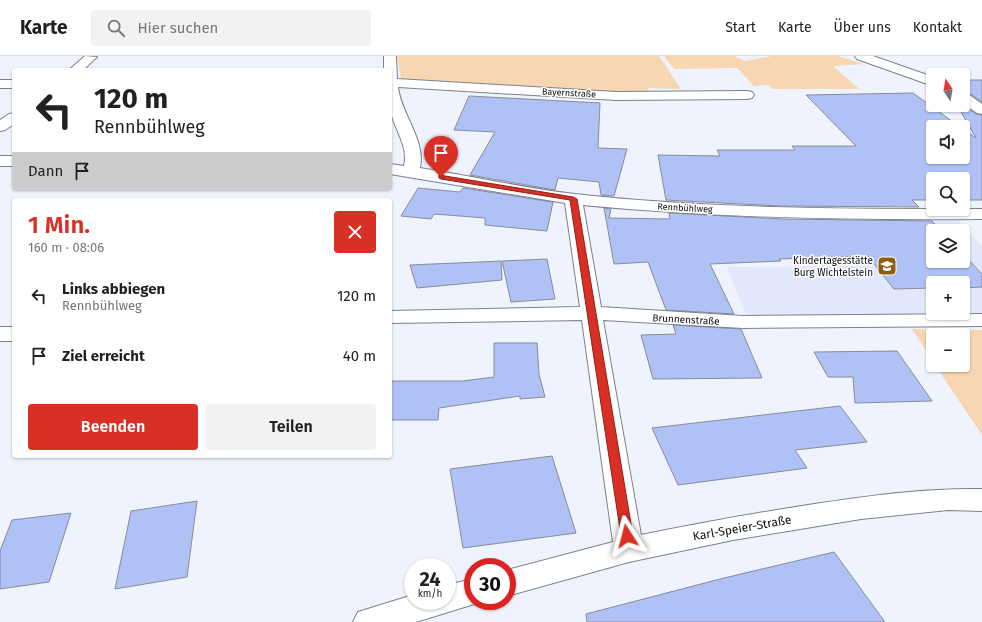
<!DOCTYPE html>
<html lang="de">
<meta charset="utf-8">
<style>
body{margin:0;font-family:"Fira Sans",sans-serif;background:#f2f2f2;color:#202124;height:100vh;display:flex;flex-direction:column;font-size:15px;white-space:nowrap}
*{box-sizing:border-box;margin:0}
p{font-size:13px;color:#757577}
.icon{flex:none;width:22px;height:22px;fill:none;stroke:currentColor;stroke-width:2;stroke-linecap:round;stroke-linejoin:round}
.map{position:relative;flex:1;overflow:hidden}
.details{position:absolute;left:12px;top:142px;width:380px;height:260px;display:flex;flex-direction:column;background:#fff;border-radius:4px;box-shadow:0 1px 3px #0004}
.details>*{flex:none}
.top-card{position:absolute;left:12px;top:12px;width:380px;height:122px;border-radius:4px;box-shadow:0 1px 3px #0004;background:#fff;color:#202124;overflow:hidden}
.needle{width:26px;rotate:348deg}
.tools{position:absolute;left:926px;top:12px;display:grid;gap:8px}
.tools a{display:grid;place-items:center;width:44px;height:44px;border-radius:4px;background:#fff;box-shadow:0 1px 3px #0004;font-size:20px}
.speed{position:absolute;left:404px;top:502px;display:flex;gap:8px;font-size:20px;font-weight:700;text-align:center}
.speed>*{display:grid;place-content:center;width:52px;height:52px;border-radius:50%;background:#fff;box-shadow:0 1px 3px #0004;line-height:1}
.speed small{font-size:10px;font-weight:400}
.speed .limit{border:6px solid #d22;background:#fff;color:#111}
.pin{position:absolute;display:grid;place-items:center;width:34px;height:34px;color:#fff;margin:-41px -17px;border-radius:50% 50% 50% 0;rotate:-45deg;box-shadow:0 0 4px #0007}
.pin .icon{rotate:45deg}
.me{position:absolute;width:44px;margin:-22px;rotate:351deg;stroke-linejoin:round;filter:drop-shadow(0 0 3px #0008)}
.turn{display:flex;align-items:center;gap:14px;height:84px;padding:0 16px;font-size:18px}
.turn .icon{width:52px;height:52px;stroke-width:2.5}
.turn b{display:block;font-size:28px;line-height:34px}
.then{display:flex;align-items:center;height:38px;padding:0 16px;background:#0003;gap:8px;font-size:15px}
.round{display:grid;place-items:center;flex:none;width:42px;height:42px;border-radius:4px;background:#f2f2f2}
.headline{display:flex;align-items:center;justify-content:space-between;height:68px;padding:0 16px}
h1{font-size:24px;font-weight:600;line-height:30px;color:#d93025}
.cta{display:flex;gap:8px;margin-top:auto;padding:8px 16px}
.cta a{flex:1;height:46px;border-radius:4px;background:#d93025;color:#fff;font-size:16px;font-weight:600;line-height:46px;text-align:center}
.cta a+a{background:#f2f2f2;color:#202124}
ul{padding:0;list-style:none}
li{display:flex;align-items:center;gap:12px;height:60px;padding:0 16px}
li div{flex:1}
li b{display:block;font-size:15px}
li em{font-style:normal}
header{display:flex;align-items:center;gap:24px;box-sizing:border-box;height:56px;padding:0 20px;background:#fff;border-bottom:1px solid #e0e0e0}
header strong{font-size:19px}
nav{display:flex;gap:22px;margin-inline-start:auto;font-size:14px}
.search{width:280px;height:36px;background:#f2f2f2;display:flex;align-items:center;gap:10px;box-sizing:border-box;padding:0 14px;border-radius:4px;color:#757577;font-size:15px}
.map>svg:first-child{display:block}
.built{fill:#e1e8fc;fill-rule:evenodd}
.green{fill:#f7d6b1}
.building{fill:#afc1f5;stroke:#888c98}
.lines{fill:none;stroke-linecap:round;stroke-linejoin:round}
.minor-casing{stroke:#7c808c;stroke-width:2}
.minor{fill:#fff;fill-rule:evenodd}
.route{fill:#d93025;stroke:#8d1f18}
.labels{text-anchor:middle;stroke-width:3;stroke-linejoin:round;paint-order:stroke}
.far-street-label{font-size:9px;fill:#0c0d11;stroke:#fff}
.poi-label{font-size:10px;fill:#0c0d11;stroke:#fff;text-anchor:end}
.street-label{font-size:10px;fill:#0c0d11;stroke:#fff}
.near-street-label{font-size:12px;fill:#0c0d11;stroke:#fff}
</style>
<header>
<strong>Karte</strong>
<div class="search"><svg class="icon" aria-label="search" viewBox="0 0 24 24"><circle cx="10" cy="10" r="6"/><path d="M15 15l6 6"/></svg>Hier suchen</div>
<nav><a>Start</a><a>Karte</a><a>Über uns</a><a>Kontakt</a></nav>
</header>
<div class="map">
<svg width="982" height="566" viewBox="0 0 982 566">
<rect width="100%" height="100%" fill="#eff3fd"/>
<!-- built -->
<path class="built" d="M 956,162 L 982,191 L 982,257 L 746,260 L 727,211 L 857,210 L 822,164 ZM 933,175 L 963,175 L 963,205 L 933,205 ZM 933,227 L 963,227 L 963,257 L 933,257 Z"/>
<!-- green -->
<path class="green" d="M 397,0 L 659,0 L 681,33 L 648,32 L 650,37 L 550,34 L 406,25 L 401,23 Z
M 664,0 L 734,0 L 745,5 L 772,0 L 838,0 L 864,8 L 833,10 L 859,33 L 773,33 L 768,29 L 754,30 L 737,12 L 674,13 Z
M 912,273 L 982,274 L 982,379 L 935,309 L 963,309 L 963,279 L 933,279 L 933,305 Z"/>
<!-- building -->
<path class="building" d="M 963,24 L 982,24 L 982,46 L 969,37 L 963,36 Z
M 913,37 L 960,71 L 933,71 L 933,101 L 963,101 L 963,73 L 976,82 L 957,49 L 963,49 L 976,58 L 982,59 L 982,144 L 963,144 L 963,123 L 933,123 L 933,144 L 912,144 L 919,151 L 779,150 L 666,144 L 658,99 L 720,100 L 717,94 L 795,94 L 792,90 L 856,90 L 806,39 Z
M 469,40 L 600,47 L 598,92 L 627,93 L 614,140 L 601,139 L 599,126 L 558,122 L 555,134 L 470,119 L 495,76 L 454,74 Z
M 418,132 L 460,136 L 463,132 L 553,146 L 547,175 L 485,169 L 485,162 L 434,158 L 431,163 L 401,160 Z
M 604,152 L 611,153 L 609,162 L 670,163 L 669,157 L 782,163 L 932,165 L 941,175 L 933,175 L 933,205 L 963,205 L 963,198 L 982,218 L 982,231 L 963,232 L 963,227 L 933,227 L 933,232 L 894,233 L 868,200 L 779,203 L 781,205 L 710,208 L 734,258 L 666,254 L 648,206 L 614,208 Z
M 547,203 L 555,243 L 511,246 L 502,205 Z
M 501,205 L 502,224 L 417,232 L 410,209 Z
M 673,269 L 741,273 L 762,322 L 653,323 L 641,279 L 676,278 Z
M 494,287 L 537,287 L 539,318 L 545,341 L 520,343 L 520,340 L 439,352 L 438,364 L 390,364 L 390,338 L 392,325 L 463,325 L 494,321 Z
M 897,295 L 932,345 L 855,347 L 853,321 L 828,321 L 814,296 Z
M 840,350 L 867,386 L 795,394 L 807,412 L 678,429 L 652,372 Z
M 552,400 L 576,477 L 463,492 L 450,413 Z
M 197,445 L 187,521 L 115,533 L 131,455 Z
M 71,457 L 49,526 L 0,533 L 0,495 L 12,464 Z
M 834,496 L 885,566 L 587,566 L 586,558 L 724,522 Z"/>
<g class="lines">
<defs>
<path id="minor" d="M 85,0 L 97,1 L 83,14 L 69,14 Z
M 384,0 L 396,0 L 397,23 L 616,36 L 747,35 L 752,36 L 754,39 L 752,42 L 747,43 L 616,44 L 398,31 C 401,58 426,84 420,112 C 472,120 523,132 575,138 C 710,153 847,153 982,153 L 982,163 C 849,164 715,162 583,149 L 601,251 L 743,260 L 982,258 L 982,270 L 743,272 L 603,264 L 641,479 C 701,467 761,456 821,447 C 874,439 928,432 982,433 L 982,455 L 948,454 L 861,463 L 733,484 L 629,506 L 507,540 L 507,514 L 613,486 L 582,264 L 390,267 L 390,255 L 580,251 L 565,147 L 390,118 L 390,108 L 404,110 C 409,89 393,72 390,52 C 388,40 390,26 390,14 L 384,14 Z
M 855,0 L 873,0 L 933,21 L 933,30 L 857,3 Z
M 0,24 L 14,24 L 14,32 L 0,32 Z
M 963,37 L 968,38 L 982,48 L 982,58 L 977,57 L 963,47 Z
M 14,57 L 14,68 L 5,74 L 0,75 L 0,64 L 9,58 Z
M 0,100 L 14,100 L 14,110 L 0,110 Z
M 0,271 L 14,271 L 14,285 L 0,285 Z
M 473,523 L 473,545 L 484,545 L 416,566 L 353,566 L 358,556 L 413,539 L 413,545 L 447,545 L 447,529 Z"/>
</defs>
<!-- minor casing -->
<use href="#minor" class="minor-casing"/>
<!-- minor -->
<use href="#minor" class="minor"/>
</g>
<!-- route -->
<path class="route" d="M 439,119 L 573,141 L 577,143 L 633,480 L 631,483 L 627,484 L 622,483 L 621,480 L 570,144 L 441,123 L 439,122 Z"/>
<!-- icons -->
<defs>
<symbol id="school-square" viewBox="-11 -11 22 22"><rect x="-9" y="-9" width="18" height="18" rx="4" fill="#905d0c" stroke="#fff"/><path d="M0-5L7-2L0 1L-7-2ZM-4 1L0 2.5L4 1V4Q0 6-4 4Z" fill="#fff"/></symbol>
</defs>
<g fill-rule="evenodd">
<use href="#school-square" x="876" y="199" width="22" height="22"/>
</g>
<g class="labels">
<!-- far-street labels -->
<g class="far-street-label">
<text transform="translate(569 37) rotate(3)" y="3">Bayernstraße</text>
<text transform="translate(685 152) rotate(3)" y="3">Rennbühlweg</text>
</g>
<!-- poi labels -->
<g class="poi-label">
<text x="873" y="208">Kindertagesstätte<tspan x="873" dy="12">Burg Wichtelstein</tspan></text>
</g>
<!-- street labels -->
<g class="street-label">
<text transform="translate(686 263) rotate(3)" y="4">Brunnenstraße</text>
</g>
<!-- near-street labels -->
<g class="near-street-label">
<text transform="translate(742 472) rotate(-10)" y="4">Karl-Speier-Straße</text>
</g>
</g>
</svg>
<div class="tools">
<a><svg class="needle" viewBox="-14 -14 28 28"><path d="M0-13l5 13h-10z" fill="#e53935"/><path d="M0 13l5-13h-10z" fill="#757577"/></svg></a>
<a><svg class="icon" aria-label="sound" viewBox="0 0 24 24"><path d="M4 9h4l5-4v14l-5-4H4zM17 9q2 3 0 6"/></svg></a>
<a><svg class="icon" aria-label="search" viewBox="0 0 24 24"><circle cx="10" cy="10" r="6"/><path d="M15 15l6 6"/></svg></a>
<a><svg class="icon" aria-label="layers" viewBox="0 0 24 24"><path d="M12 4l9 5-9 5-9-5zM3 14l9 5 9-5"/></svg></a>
<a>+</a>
<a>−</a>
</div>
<div class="speed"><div>24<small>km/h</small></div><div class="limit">30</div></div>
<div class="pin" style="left:441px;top:121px;background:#d93025"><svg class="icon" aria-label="arrive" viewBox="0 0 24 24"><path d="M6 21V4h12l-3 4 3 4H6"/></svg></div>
<svg class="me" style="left:627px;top:480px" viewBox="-20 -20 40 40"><path d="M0-17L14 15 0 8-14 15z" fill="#d93025" stroke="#fff" stroke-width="4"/></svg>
<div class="top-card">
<div class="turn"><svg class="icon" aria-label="left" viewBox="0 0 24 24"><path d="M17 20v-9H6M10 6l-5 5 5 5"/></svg><div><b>120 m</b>Rennbühlweg</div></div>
<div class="then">Dann<svg class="icon" aria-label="arrive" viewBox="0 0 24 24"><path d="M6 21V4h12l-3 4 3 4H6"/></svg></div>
</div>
<section class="details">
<div class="headline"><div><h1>1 Min.</h1><p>160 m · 08:06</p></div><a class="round" style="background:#d93025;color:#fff"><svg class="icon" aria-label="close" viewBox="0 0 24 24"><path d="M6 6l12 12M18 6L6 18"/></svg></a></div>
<ul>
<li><svg class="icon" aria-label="left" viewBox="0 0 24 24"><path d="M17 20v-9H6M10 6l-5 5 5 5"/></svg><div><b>Links abbiegen</b><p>Rennbühlweg</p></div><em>120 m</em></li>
<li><svg class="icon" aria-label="arrive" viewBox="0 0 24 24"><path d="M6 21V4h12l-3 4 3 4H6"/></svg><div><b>Ziel erreicht</b></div><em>40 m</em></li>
</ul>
<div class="cta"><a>Beenden</a><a>Teilen</a></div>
</section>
</div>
